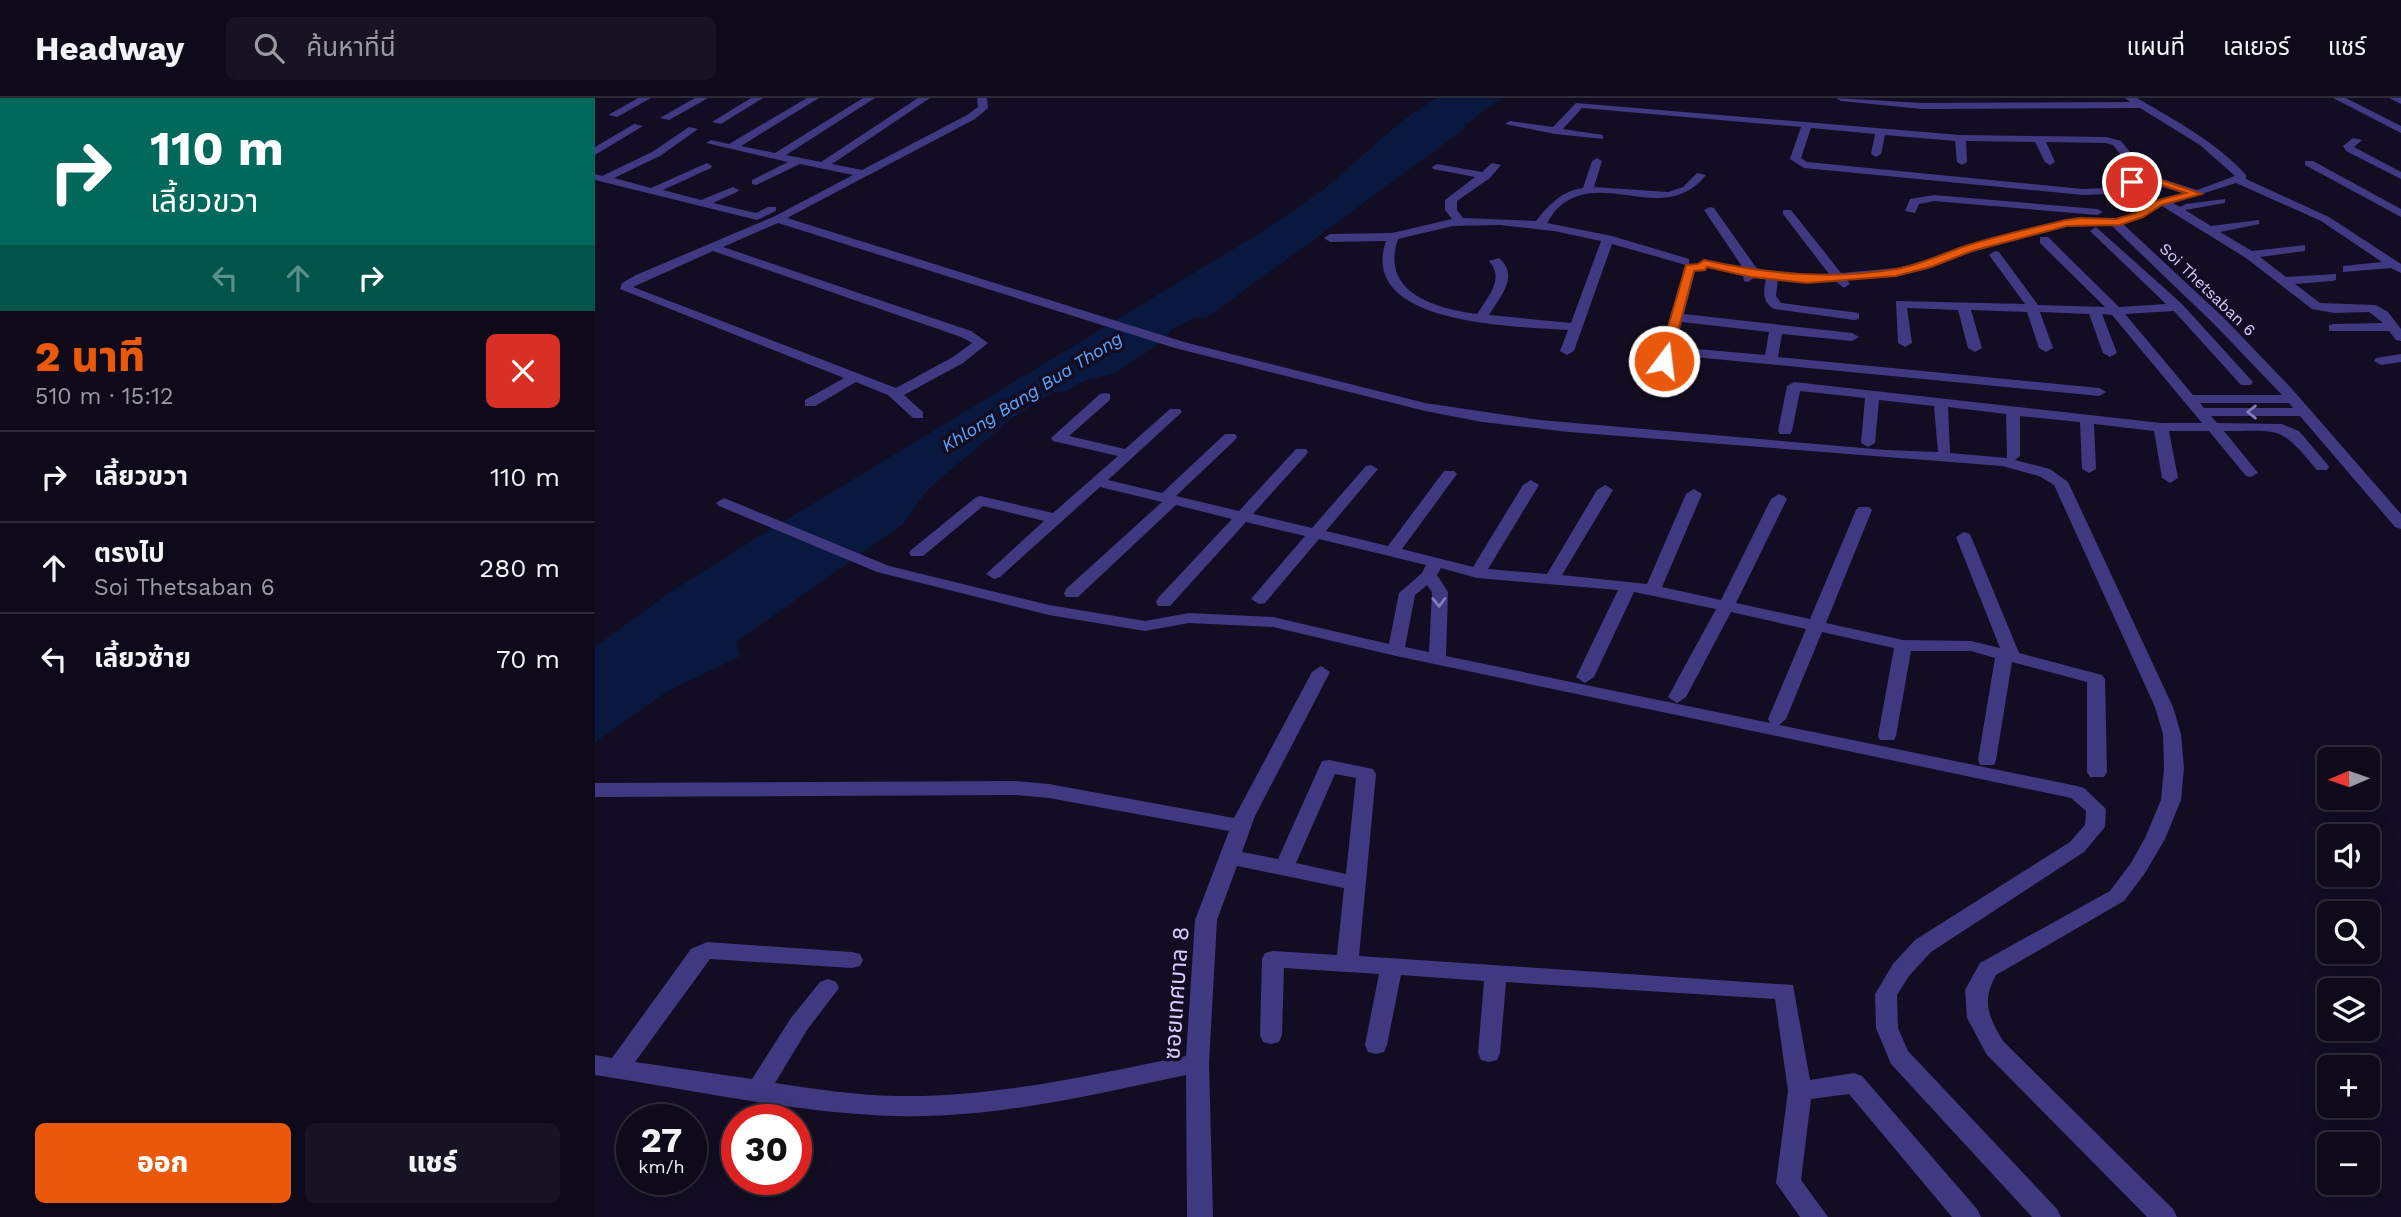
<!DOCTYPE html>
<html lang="th">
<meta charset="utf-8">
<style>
body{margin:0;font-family:"Work Sans","Noto Sans Thai",sans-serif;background:#171323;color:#f1f3f6;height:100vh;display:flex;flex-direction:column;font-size:26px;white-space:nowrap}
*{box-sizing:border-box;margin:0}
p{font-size:23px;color:#9b9aa2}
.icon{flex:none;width:38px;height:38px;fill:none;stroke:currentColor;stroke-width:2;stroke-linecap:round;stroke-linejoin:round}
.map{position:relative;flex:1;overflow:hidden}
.panel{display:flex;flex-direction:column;background:#0e0a1a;width:595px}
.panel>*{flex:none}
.banner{background:#00695c;color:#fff;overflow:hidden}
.needle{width:46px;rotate:268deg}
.buttons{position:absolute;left:1722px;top:649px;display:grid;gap:14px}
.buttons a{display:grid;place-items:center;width:63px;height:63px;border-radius:10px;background:#0e0a1a;box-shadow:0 4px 18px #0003,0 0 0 2px #2e2b39;font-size:35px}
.speed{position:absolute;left:21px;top:1006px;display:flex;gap:14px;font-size:35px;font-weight:700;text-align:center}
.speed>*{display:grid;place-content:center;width:91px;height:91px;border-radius:50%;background:#0e0a1a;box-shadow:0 4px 18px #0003,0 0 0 2px #2e2b39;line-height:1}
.speed small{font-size:18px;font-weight:400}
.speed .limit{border:10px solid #d22;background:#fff;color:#111}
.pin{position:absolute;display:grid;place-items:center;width:60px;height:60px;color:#fff;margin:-30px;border:4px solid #fff;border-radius:50%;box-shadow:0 2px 7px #0007}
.me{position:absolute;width:77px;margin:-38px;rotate:15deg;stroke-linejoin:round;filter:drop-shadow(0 0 5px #0008)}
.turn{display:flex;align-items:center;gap:24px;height:147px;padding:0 35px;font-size:32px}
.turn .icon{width:91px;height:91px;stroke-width:2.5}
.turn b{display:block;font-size:49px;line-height:60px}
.lanes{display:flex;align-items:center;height:66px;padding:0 35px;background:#0003;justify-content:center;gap:35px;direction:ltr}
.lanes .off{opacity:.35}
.round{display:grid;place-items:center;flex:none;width:74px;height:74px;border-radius:10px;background:#171323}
.head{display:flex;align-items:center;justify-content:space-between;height:119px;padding:0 35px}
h1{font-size:42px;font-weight:800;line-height:52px;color:#ea580c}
.button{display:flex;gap:14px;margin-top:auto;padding:14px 35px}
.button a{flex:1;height:80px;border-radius:10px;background:#ea580c;color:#fff;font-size:28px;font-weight:800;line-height:80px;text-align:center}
.button a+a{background:#171323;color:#f1f3f6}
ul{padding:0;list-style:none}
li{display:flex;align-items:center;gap:21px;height:91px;padding:0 35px;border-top:2px solid #2e2b39}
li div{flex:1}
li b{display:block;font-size:26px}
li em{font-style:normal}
header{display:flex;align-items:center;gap:42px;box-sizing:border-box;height:98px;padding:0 35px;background:#0e0a1a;border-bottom:2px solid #2e2b39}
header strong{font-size:33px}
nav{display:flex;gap:38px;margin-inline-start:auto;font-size:24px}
.search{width:490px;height:63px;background:#171323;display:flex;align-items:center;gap:18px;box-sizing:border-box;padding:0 24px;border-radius:10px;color:#9b9aa2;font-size:26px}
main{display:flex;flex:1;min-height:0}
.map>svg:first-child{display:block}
.water{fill:#09183f}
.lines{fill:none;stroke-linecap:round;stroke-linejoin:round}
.minor{fill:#403881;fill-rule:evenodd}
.oneway{stroke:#847cba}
.route{fill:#ea580c;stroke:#983908;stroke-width:2}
.labels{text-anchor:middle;stroke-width:7;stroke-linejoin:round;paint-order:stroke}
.far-street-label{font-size:16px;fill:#d7ceff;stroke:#120d22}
.far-water-label{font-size:18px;font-style:italic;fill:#5ca7ff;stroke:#120d22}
.near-street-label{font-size:23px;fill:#d7ceff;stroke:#120d22}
</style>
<header>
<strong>Headway</strong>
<div class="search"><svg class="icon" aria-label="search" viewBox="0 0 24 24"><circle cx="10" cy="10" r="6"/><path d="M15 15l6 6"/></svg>ค้นหาที่นี่</div>
<nav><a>แผนที่</a><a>เลเยอร์</a><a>แชร์</a></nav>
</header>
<main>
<section class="panel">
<div class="banner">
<div class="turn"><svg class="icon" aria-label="right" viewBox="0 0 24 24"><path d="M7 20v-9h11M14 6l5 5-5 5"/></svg><div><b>110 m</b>เลี้ยวขวา</div></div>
<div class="lanes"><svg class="icon off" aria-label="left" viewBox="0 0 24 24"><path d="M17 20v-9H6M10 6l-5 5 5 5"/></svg><svg class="icon off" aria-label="ahead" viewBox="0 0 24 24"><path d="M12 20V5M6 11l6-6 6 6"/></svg><svg class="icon" aria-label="right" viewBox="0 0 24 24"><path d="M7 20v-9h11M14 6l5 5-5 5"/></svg></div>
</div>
<div class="head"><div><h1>2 นาที</h1><p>510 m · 15:12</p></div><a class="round" style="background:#d93025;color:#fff"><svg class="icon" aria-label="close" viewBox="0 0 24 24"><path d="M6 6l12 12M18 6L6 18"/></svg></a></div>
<ul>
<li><svg class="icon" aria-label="right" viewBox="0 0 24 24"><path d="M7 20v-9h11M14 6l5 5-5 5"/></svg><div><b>เลี้ยวขวา</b></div><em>110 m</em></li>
<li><svg class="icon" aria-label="ahead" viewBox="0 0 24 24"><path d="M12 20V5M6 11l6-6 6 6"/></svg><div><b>ตรงไป</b><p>Soi Thetsaban 6</p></div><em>280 m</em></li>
<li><svg class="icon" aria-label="left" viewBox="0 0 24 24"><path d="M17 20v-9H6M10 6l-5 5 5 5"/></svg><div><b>เลี้ยวซ้าย</b></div><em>70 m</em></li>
</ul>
<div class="button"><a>ออก</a><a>แชร์</a></div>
</section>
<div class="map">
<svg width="1806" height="1119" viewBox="0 0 1806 1119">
<rect width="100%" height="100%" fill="#120d22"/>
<!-- water -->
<path class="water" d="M 841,0 L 906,0 L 869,28 L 872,29 L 624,211 L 609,221 L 601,219 L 575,232 L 575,235 L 557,251 L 518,276 L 491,282 L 471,293 L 459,294 L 418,319 L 332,392 L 308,426 L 141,544 L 145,558 L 71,594 L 0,644 L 0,549 L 74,495 L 163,439 L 668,133 L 728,92 L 807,23 Z"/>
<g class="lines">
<!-- minor -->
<path class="minor" d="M 43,0 L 56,0 L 22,19 L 13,17 Z
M 100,0 L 113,0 L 74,22 L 65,20 Z
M 156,0 L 168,0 L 126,26 L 117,24 Z
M 212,0 L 224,0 L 146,48 L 180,55 L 268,0 L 280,0 L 191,57 L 226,64 L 323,0 L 335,0 L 237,66 L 267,72 L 372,17 L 383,9 L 382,0 L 392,0 L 393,10 L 380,21 L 192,120 L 589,244 L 830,305 L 945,322 L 1291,352 L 1343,354 L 1339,308 L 1284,302 L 1280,345 L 1273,349 L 1266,345 L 1270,300 L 1205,293 L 1197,333 L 1195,336 L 1185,336 L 1183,333 L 1192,288 L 1199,284 L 1566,325 L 1607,325 L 1517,217 L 1507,216 L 1522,255 L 1515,259 L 1508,255 L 1494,216 L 1445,214 L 1458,250 L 1451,254 L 1444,250 L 1432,214 L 1376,212 L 1387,250 L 1380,254 L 1373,250 L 1363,212 L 1312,210 L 1317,245 L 1310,249 L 1303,245 L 1301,203 L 1430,206 L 1394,157 L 1400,153 L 1404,154 L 1443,207 L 1510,209 L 1445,145 L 1445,139 L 1453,139 L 1524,209 L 1571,206 L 1497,135 L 1495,133 L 1501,129 L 1587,206 L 1658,284 L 1656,287 L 1646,287 L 1579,213 L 1530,216 L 1598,297 L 1687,297 L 1619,226 L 1517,128 L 1471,128 L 1377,154 L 1332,171 L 1301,178 L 1252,182 L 1255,186 L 1249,190 L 1240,183 L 1212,185 L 1183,181 L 1181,198 L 1186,205 L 1264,215 L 1264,221 L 1259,222 L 1179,211 C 1166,203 1169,192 1171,180 L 1160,179 L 1153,184 L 1149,183 L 1148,177 L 1103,165 L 1109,161 L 1148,170 L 1109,112 L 1115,109 L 1119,110 L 1162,171 L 1212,177 L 1234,176 L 1188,116 L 1188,112 L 1196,112 L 1246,175 L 1301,170 L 1328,164 L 1369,148 L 1471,122 L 1520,121 L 1540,115 L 1560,103 L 1590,96 L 1550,83 L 1515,96 L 1488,97 L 1209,70 L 1195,61 L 1206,29 L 987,10 L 968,31 L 1008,37 L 1008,41 L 960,36 L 910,26 L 915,23 L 958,29 L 981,5 L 1365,37 L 1511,39 L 1526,43 L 1554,77 L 1602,92 L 1640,78 L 1605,47 L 1545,10 L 1327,11 L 1246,3 L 1241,0 L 1327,5 L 1535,4 L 1530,0 L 1542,0 C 1581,23 1620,43 1651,77 L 1651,81 L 1734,119 L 1806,166 L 1806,175 L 1796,170 L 1748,174 L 1748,168 L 1787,164 L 1726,123 L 1641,85 L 1578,105 L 1585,109 L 1591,106 L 1630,101 L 1630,105 L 1590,112 L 1616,128 L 1664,122 L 1664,126 L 1625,134 L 1657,153 L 1710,147 L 1710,153 L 1665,159 L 1691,179 L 1741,176 L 1741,182 L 1737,183 L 1700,186 L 1725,205 L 1781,207 L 1793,214 L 1806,231 L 1806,243 L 1801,242 L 1794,233 L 1734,233 L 1734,227 L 1739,226 L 1788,225 L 1774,214 L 1739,215 L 1717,211 L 1651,160 L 1567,108 L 1548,119 L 1528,126 L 1629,220 L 1697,291 L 1806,416 L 1806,431 L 1800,429 L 1705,318 L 1616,318 L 1622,325 L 1687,326 L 1704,333 L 1732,366 L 1734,369 L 1732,372 L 1722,372 C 1684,327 1687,333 1629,333 L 1663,375 L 1656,379 L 1651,378 L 1614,333 L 1574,333 L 1583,380 L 1575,385 L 1567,380 L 1559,333 L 1499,326 L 1501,371 L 1494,375 L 1487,371 L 1485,324 L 1425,318 L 1425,358 L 1420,362 L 1455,371 L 1473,384 L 1578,609 L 1586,636 L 1589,670 L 1586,702 L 1570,741 L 1550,775 L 1529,803 L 1401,877 C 1386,904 1394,919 1408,943 L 1578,1111 L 1582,1119 L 1552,1119 L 1392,957 L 1372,920 L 1370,892 L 1385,865 L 1515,793 L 1536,765 L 1550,740 L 1566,702 L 1569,670 L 1568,636 L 1560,609 L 1459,387 L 1444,378 L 1407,368 L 974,334 L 887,324 L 830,313 L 580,250 L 183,125 L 128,149 L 376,233 L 393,245 L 368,265 L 309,297 L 328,314 L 328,320 L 318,320 L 293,297 L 261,284 L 220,308 L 210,308 L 210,302 L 249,280 L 25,191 L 27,185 L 41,177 L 178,119 L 258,77 L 205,66 L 161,87 L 157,86 L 157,82 L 193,64 L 111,45 L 116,42 L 134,46 ZM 1216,30 L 1280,36 L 1276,56 L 1281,59 L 1286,56 L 1290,37 L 1360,43 L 1362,64 L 1367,67 L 1372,64 L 1371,43 L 1440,44 L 1450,64 L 1455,67 L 1460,64 L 1451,44 L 1511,45 L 1518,47 L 1543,78 L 1513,90 L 1488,91 L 1212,64 L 1206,60 ZM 118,153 L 366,239 L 377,245 L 358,259 L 301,290 L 38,189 ZM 1605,305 L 1694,305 L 1698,310 L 1609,310 ZM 1353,309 L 1411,316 L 1412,360 L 1355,355 Z
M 1738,0 L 1751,0 L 1806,28 L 1806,35 Z
M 1794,0 L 1806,0 L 1806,6 Z
M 39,26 L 48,28 L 0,57 L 0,49 Z
M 94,29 L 103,31 L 65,58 L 19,80 L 56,90 L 112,65 L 117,68 L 116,70 L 68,92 L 106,102 L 138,89 L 144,92 L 142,94 L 118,105 L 161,115 L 173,109 L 181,109 L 181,113 L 162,122 L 0,82 L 0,76 L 7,78 L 57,54 Z
M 1758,40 L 1767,42 L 1759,49 L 1806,74 L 1806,81 L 1751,53 L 1748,48 Z
M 1002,60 L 1007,63 L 999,89 L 1073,94 L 1088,89 L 1102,75 L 1111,77 C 1069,129 1010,71 965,108 C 960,112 956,119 952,125 L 1017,138 L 1094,161 L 1094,167 L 1101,170 L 1089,216 L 1257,235 L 1264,239 L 1257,243 L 1187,236 L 1183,259 L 1504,290 L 1511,294 L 1504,298 L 1078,257 L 1075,264 L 1065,264 L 1065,252 L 1091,167 L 1017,146 L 979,253 L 972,257 L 965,253 L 973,232 C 922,228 762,228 791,143 L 735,144 L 729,140 L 735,136 L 797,135 L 857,121 L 850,112 L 850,102 L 880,79 L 838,71 L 837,69 L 842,66 L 887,74 L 897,65 L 906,67 L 895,80 L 862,103 L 862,112 L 868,120 L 941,123 C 954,107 966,93 988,90 L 997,63 ZM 905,127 L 959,133 L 1006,143 L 976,225 L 894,217 C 905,199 925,178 904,160 L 894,163 C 910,181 893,198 882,216 C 840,210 785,195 803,141 L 858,128 ZM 1087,224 L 1174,234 L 1170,257 L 1080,249 Z
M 1710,63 L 1718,63 L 1806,111 L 1806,119 L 1710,67 Z
M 1339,97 L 1502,111 L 1508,114 L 1502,117 L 1339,103 L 1324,106 L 1320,115 L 1310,113 L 1315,101 Z
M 1806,256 L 1806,264 L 1786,267 L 1779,263 L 1781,260 Z
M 510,295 L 515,296 L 515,302 L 474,338 L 530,351 L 575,311 L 585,311 L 587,314 L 513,382 L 567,395 L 630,336 L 640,336 L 642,339 L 640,342 L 581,398 L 644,413 L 701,351 L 711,351 L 713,354 L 711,357 L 658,416 L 717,430 L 771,368 L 776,367 L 783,371 L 731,433 L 793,448 L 849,373 L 859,373 L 862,376 L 807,451 L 878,469 L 928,387 L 936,382 L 944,387 L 893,471 L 952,476 L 1002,392 L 1010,387 L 1018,392 L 967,477 L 1052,486 L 1091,396 L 1099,391 L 1107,396 L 1067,489 L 1126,502 L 1176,401 L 1184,396 L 1189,398 L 1192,401 L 1141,505 L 1215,521 L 1261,412 L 1264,409 L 1274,409 L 1277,412 L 1231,525 L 1308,542 L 1376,543 L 1405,550 L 1361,439 L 1369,434 L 1375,436 L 1424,555 L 1507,577 L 1510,581 L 1512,674 L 1509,679 L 1495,679 L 1492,674 L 1492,584 L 1417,564 L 1401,662 L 1399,667 L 1385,667 L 1383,662 L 1400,560 L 1376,553 L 1316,553 L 1301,638 L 1299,642 L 1285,642 L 1283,638 L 1299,550 L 1227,534 L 1191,621 L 1184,627 L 1482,688 L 1489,690 L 1511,711 L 1510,729 L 1489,754 L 1336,854 L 1314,878 L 1302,897 L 1303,930 L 1313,953 L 1462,1111 L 1466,1119 L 1437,1119 L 1296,966 L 1281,930 L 1280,896 L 1298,866 L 1320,842 L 1475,744 L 1490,727 L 1491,713 L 1476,700 L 801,558 L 678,529 L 594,525 L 550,533 L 454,517 L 282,474 L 124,408 L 121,405 L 129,400 L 134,402 L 294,468 L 454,507 L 550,523 L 594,515 L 678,519 L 794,546 L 804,495 L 827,475 L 831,467 L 724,441 L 670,505 L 664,506 L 656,501 L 710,438 L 651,424 L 575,508 L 563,508 L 561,504 L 563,500 L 637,421 L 581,407 L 483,499 L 471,499 L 469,495 L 471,491 L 567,404 L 505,389 L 405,479 L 399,481 L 391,476 L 449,423 L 388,408 L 328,458 L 316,458 L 314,455 L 316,452 L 380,400 L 385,398 L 458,415 L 523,358 L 458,343 L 456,340 L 505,296 ZM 846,470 L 882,480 L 1023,492 L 981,579 L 990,585 L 999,579 L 1039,494 L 1121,511 L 1073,599 L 1082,605 L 1091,599 L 1136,514 L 1211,531 L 1173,621 L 1175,625 L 851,558 L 853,494 L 842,477 ZM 832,487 L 837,494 L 834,554 L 810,549 L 820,497 Z
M 726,568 L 735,574 L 660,718 L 647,754 L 683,761 L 727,663 L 734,662 L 778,671 L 781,676 L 764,858 L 1198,887 L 1215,982 L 1259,975 L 1267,978 L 1382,1111 L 1386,1119 L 1357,1119 L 1254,996 L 1216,1001 L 1206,1082 L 1233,1119 L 1205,1119 L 1181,1085 L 1193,993 L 1180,901 L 911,884 L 905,955 L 902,962 L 894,964 L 886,962 L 883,955 L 889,883 L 806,877 L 792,947 L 789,954 L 781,956 L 773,954 L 770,947 L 784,876 L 689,870 L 687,937 L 684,944 L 676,946 L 668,944 L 665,937 L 667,861 L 670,855 L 678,853 L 742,857 L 749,790 L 642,768 L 622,822 L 614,965 L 618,1119 L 592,1119 L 591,977 C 496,997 398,1021 301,1018 C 200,1015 99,992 0,977 L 0,957 L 17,960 L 96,851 L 112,844 L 257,854 L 265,856 L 268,862 L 265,868 L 257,870 L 115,861 L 40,964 L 157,981 L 196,920 L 225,884 L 233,881 L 241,884 L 244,890 L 212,932 L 180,985 C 220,991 260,997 301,998 C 399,1000 496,977 591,958 L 600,822 L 634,733 L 454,700 L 420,697 L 0,699 L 0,685 L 420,683 L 454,686 L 639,720 L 717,574 ZM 740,676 L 761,680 L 751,776 L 701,765 Z"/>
</g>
<!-- one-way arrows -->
<defs><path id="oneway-chevron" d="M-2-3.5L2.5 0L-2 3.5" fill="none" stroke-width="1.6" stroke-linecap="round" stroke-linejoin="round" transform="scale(1.75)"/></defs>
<g class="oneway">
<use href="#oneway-chevron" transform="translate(1657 314) rotate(180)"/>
<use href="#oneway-chevron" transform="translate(844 504) rotate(89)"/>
</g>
<!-- route -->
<path class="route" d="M 1550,76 L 1607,96 L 1567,107 L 1548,119 L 1525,127 L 1472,128 L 1377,153 L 1336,169 L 1301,178 L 1212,185 L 1156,179 L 1112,169 L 1110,172 L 1099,173 L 1075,263 L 1069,267 L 1063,263 L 1091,167 L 1103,166 L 1109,162 C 1173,176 1236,182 1301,171 C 1324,167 1345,157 1367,149 C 1401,138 1437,130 1471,122 L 1485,120 L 1521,121 L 1541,115 L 1560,103 L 1591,95 L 1551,82 L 1537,87 L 1532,84 Z"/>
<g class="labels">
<!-- far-street labels -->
<g class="far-street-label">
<text transform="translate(1613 191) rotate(44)" y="6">Soi Thetsaban 6</text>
</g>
<!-- far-water labels -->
<g class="far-water-label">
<text transform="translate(437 294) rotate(-32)" y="6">Khlong Bang Bua Thong</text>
</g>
<!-- near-street labels -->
<g class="near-street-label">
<text transform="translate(581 895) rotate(-86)" y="8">ซอยเทศบาล 8</text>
</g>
</g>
</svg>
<div class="buttons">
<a><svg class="needle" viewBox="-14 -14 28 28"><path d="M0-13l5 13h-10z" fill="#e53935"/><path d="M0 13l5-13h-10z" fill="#9b9aa2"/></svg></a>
<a><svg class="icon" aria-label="sound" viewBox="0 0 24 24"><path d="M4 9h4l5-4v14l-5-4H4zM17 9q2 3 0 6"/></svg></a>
<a><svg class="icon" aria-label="search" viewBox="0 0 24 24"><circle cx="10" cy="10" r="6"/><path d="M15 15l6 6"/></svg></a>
<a><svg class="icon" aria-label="layers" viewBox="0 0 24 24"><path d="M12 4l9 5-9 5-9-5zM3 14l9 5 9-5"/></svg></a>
<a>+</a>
<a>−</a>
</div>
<div class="speed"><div>27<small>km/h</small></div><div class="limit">30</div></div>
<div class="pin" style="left:1537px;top:84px;background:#d93025"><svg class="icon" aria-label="arrive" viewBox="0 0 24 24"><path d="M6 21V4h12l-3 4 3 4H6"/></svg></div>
<svg class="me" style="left:1069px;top:263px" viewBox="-20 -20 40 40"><circle r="17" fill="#ea580c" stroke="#fff" stroke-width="3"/><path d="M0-11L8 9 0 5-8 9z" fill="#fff"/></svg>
</div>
</main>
